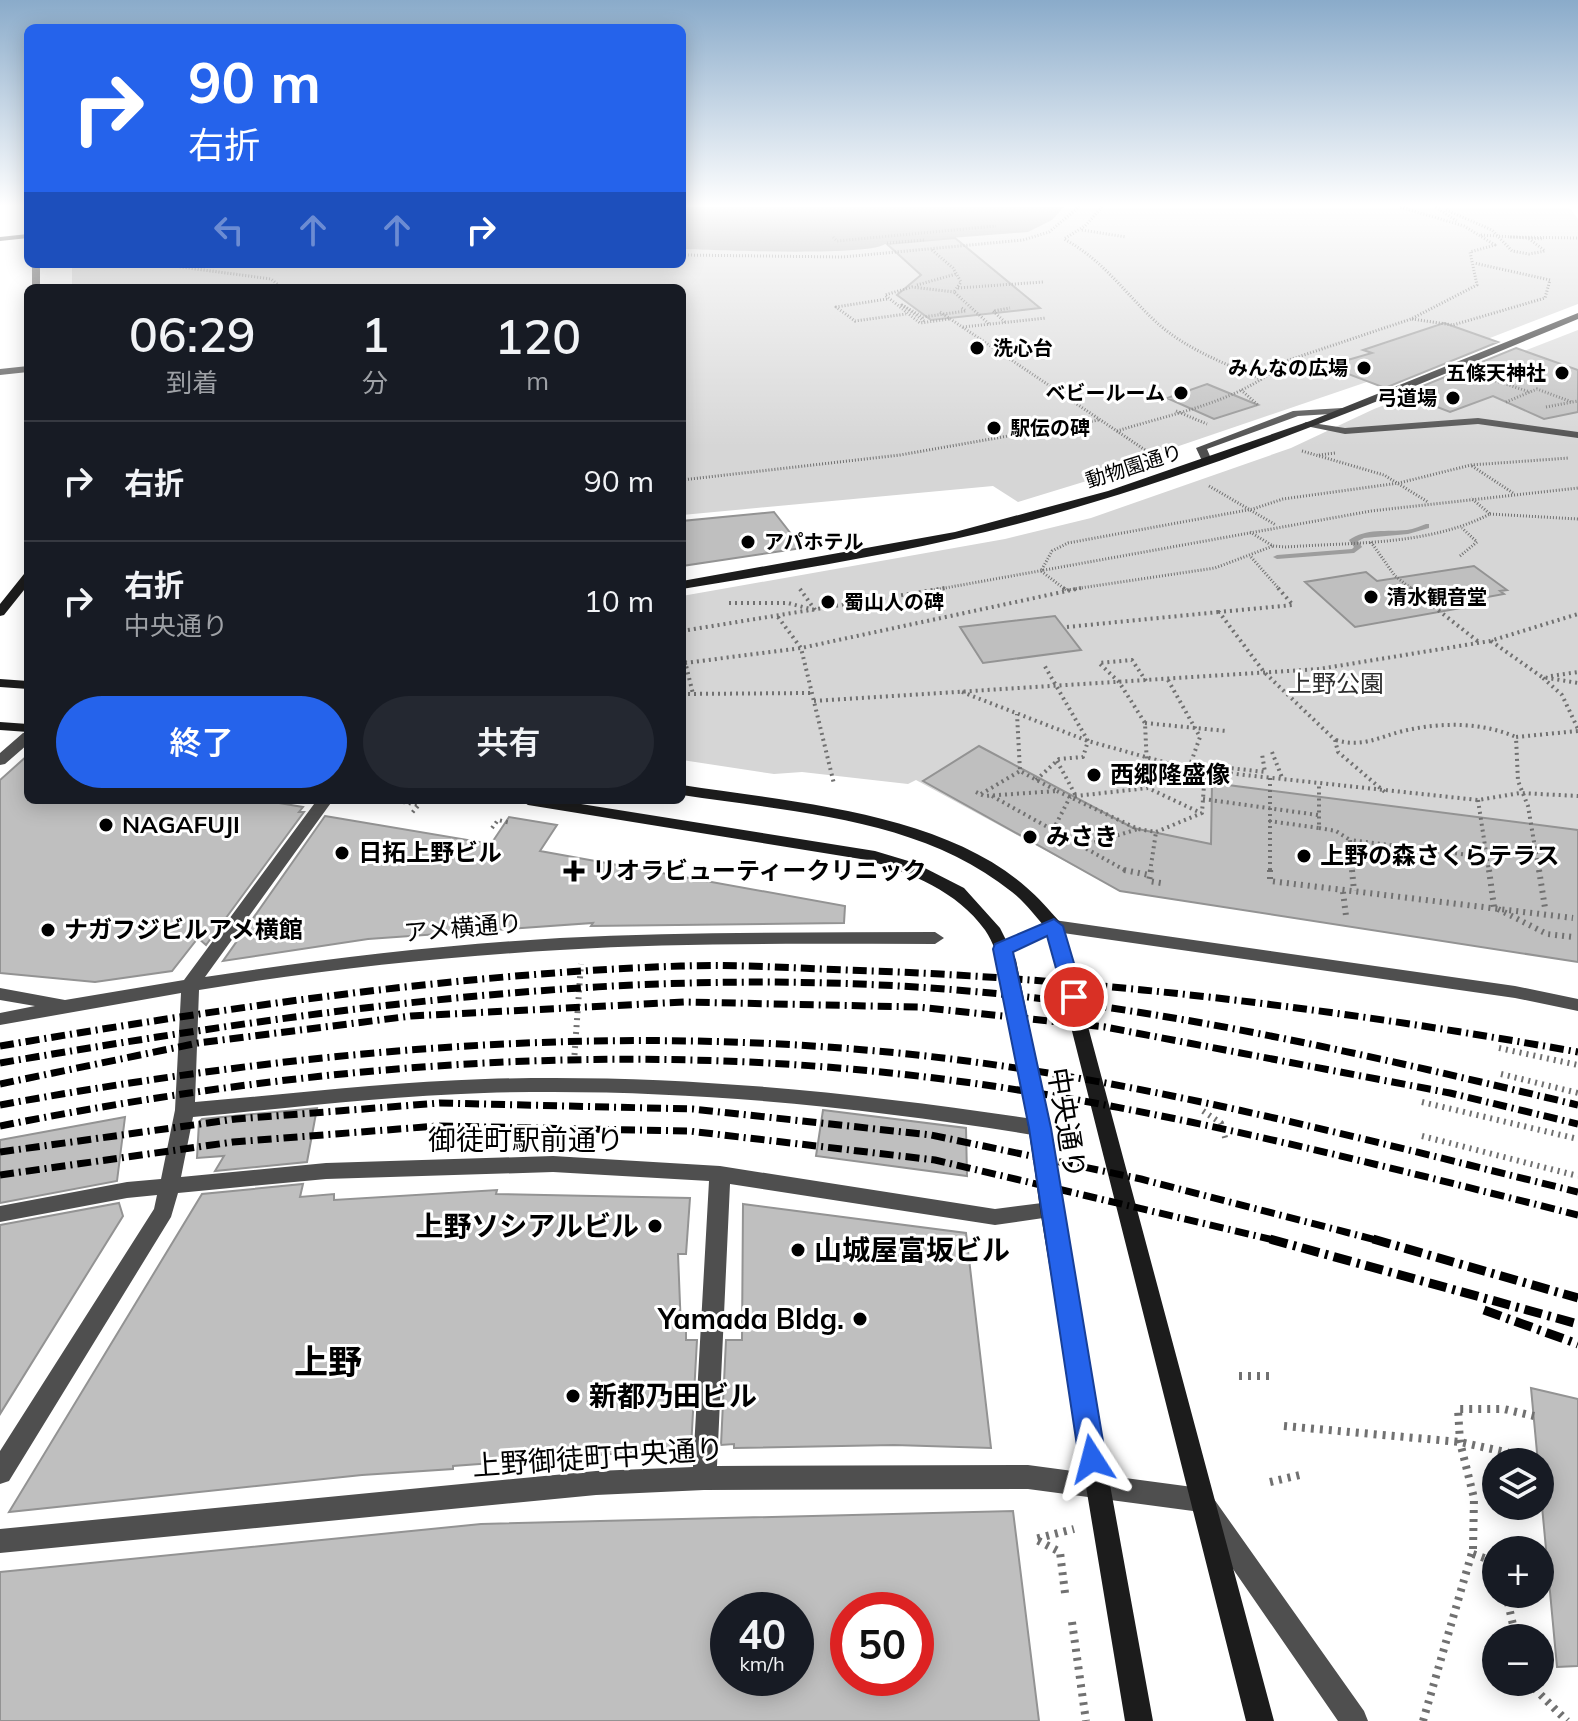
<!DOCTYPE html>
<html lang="ja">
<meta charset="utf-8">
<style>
body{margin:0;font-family:Mulish,"Noto Sans JP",sans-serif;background:#242831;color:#f1f3f6;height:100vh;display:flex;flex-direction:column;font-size:30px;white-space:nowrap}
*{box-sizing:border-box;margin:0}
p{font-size:26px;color:#9ea1a6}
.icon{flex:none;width:44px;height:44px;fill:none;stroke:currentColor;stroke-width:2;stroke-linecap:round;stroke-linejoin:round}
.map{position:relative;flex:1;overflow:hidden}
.panel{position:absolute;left:24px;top:284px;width:662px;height:520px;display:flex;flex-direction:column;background:#171b24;border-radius:12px;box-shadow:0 4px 20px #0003}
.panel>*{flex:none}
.guide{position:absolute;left:24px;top:24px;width:662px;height:244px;border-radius:12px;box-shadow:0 4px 20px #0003;background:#2563eb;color:#fff;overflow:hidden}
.controls{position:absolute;left:1482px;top:1448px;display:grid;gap:16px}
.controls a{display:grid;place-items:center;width:72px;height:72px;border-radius:50%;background:#171b24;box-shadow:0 4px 20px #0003;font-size:40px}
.speed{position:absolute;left:710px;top:1592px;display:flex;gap:16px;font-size:40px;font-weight:700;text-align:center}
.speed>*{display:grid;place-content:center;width:104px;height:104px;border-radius:50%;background:#171b24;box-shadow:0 4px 20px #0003;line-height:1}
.speed small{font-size:20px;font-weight:400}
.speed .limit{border:12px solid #d22;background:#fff;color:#111}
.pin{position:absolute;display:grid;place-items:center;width:68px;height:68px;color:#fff;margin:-34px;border:4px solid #fff;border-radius:50%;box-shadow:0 2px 8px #0007}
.me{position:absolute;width:88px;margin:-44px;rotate:351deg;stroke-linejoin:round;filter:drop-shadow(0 0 6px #0008)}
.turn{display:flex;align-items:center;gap:28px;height:168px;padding:0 32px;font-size:36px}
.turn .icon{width:104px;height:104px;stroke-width:2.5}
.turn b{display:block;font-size:56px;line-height:68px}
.lanes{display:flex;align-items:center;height:76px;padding:0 32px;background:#0003;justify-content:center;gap:40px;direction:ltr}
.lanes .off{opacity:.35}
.eta{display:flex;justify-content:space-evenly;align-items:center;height:136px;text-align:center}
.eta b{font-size:48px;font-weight:600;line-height:56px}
.cta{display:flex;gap:16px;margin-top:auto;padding:16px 32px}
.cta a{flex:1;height:92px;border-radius:48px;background:#2563eb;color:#fff;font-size:32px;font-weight:600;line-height:92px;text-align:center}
.cta a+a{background:#242831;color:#f1f3f6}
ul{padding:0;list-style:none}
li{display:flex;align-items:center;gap:24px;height:120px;padding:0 32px;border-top:2px solid #363941}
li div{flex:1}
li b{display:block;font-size:30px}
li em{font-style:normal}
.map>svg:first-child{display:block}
.green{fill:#d6d6d6}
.water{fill:#9d9d9d}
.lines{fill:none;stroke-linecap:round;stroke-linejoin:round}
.stream{fill:#9d9d9d;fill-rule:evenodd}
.building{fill:#bfbfbf;stroke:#939393;stroke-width:2;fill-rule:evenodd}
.path-far3{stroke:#717171;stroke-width:3;stroke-dasharray:1 2;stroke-linecap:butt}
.path-far2{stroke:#717171;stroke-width:4;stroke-dasharray:2 4;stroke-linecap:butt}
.path-far1{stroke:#717171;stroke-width:6;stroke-dasharray:2 5;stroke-linecap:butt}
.path{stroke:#717171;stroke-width:8;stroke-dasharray:3 6;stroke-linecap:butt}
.lane{fill:#4f4f4f;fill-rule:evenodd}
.street{fill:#4f4f4f;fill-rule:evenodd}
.secondary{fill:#1c1c1c;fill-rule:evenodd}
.rail-far1{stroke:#000;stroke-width:7;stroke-dasharray:14 5 2 5;stroke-linecap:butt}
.rail{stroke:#000;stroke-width:9;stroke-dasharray:18 6 3 6;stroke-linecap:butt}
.path-bridge-far1{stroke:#717171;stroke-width:3;stroke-dasharray:1 2;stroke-linecap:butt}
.path-bridge{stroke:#717171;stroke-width:8;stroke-dasharray:3 6;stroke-linecap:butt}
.route{fill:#2563eb;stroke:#184099;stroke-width:2}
.poi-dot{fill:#000;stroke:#fff;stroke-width:3}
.labels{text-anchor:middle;stroke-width:6;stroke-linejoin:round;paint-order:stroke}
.far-poi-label{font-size:20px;font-weight:bold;fill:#000;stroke:#fff;text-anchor:start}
.far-street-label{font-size:20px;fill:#000;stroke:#fff}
.park-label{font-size:24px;fill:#2d2d2d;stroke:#fff}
.poi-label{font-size:24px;font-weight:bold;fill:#000;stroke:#fff;text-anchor:start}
.street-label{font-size:24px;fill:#000;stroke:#fff}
.near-street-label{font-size:28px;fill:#000;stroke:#fff}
.near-poi-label{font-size:28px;font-weight:bold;fill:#000;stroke:#fff;text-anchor:end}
.near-quarter-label{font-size:34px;font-weight:bold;fill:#000;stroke:#fff}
</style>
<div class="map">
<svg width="1578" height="1721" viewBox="0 0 1578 1721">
<rect width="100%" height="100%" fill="#fff"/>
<!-- green -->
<path class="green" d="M 682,207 L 1569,207 L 1578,219 L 1578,304 L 1446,355 L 1173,448 L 1142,464 L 1018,502 L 993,486 L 682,515 L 682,288 L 72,288 L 72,264 L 682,264 Z
M 1578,330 L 1578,962 L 1120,891 L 916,780 L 908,784 L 802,772 L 774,774 L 682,760 L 682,596 L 1005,539 L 1091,518 L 1291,448 L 1374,409 Z"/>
<!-- water -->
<path class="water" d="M 682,207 L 1064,207 L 1052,220 L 1028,232 L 886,243 C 877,257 713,250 682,249 Z"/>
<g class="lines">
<!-- stream -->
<path class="stream" d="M 1426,524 L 1429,524 L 1429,528 L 1408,534 L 1364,538 L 1358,541 L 1362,547 L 1354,553 L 1277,559 L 1273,557 L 1277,555 L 1352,549 L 1354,547 L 1349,540 C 1366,528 1387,532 1407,530 C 1414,529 1420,526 1426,524 Z"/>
</g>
<!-- building -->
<path class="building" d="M 955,238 L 1040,308 L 931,320 L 897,295 L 921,275 L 887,244 Z
M 1444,323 L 1498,342 L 1385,388 L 1327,366 L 1372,353 L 1363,350 Z
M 1516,348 L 1578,370 L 1578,412 L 1544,419 L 1493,396 L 1450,412 L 1403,394 Z
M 1207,384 L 1258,405 L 1214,419 L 1167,398 Z
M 774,512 L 802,548 L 682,566 L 682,521 Z
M 1474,566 L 1507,590 L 1500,591 L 1504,594 L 1471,600 L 1478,605 L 1355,627 L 1305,582 L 1366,572 L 1377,581 Z
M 1055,616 L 1081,650 L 983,663 L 960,627 Z
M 979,746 L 1133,828 L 1211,844 L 1212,783 L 1578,830 L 1578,962 L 1120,891 L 923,781 Z
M 28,755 L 28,800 L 261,800 L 303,807 L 299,812 L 304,812 L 206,945 L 198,938 L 172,971 L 95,982 L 0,973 L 0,780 Z
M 325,816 L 491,844 L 509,817 L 557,825 L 540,851 L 845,906 L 844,923 L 591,926 L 593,923 L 368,939 L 223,961 Z
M 317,1108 L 307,1162 L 215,1171 L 224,1156 L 197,1158 L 199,1122 L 202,1119 Z
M 823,1110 L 966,1128 L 967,1176 L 816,1156 Z
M 125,1117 L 117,1181 L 0,1203 L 0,1140 Z
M 303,1184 L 300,1197 L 334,1194 L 334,1200 L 497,1190 L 496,1194 L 690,1198 L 686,1254 L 678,1254 L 681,1329 L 686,1329 L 686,1340 L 697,1340 L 691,1448 L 453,1466 L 453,1469 L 362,1475 L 9,1512 L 202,1194 Z
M 119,1203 L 123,1216 L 0,1414 L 0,1225 Z
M 743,1204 L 966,1233 L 991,1448 L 894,1445 L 734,1448 L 734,1444 L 721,1445 L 726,1340 L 742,1340 Z
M 1531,1388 L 1578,1399 L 1578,1666 L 1557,1667 Z
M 1013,1511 L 1039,1721 L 0,1721 L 0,1572 L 481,1524 ZM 728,1610 L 796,1610 L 796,1678 L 728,1678 ZM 848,1610 L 916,1610 L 916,1678 L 848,1678 Z"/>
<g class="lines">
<!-- path-far3 -->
<path class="path-far3" d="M 1102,207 L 1085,226 L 1064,239 C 1103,260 1124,292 1155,321 C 1185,349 1226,364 1263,380
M 1436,207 L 1458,222
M 1082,230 L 1126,237
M 1481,235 L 1544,239
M 833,237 L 837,241 L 996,226
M 887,243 L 924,240
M 932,250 L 953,268 L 961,282 L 954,292 L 989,324
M 682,255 L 843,257 L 1023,240 L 1049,232 L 1079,207
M 159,264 L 271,279 L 282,288
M 917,285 L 956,274
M 958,288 L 1043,282
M 887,299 L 836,307 L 855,321 L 906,314
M 940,312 L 1154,456
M 949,319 L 920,323 L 885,295 L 912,287 L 954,292
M 1412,319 L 1453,325 L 1545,298 L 1550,280 L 1474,263
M 924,321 L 902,305 L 923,317 L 966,311 L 960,307
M 1005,322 L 993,311 L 1010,308
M 963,327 L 1046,318
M 1484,377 L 1530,392
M 1241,390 L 1258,405
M 1506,402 L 1537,389 L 1572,402
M 1546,407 L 1578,401
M 1176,411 L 1207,424
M 1117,431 C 1174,413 1240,402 1286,361 L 1411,319 L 1477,285 L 1470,252 L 1495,245 L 1464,226 L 1400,207
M 1302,451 L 1384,475 L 1428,502
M 1319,455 L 1335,453
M 1472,466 L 1513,493
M 682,480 L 900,455 L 1099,420
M 1209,486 L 1276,525
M 1490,514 L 1578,519
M 1250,532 L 1273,546 L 1286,547 C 1355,542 1427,546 1490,514 L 1471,498
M 1371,542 L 1395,576 L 1413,590
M 1460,556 L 1477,542 L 1462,528
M 1251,557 L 1280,590
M 934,590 L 1371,511 L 1578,488
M 1066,590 L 1041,571 L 1052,551 L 1068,543 L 1253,509 L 1283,499 L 1399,483 L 1471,465 L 1569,458
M 1067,590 L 1215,568 L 1273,546"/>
<!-- path-far2 -->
<path class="path-far2" d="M 1063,588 L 1066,590
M 1278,588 L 1293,605 L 1219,612 L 1264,672 L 1335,740 L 1338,752 L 1386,793
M 1410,588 L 1480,643
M 800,589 L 815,610
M 729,603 L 788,603 L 814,610
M 778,617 L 801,648 L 834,784
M 1067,627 L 1219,612
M 682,631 L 945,588
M 1491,641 L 1542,677 L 1578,683
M 682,649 L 693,694
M 685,663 L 801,648 L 1081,588
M 1551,676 L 1578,672
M 1543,678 L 1562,695 L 1578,729
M 1168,680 L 1200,737 L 1189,768
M 1146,681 L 1132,660 L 1099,663 L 1119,682 L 1145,723 L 1148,788
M 962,692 L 1088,741 L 1189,769 L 1478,800 L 1520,793 L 1578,796
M 682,694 L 812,693
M 814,701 L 1319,669 L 1490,641 L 1578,614
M 1145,723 L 1226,731
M 1336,740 C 1362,748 1379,737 1403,731 C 1441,722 1481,722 1516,737
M 1272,752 L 1283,780
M 1057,761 L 1076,796
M 1270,778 L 1270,872
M 1036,780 L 1059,759 L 1083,757 L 1088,741 L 1043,663
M 1057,791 L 1138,829 L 1156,832 L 1202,813 L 1205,771 L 1212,766 L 1265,772 L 1262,754
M 976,792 L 984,796 L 1057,791 L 1020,771 L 1017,714
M 981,794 L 1020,771
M 992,796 L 1128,872
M 1203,799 L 1318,815
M 1478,800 L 1489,872
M 403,802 L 419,805 L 411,814
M 1269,821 L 1319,828 L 1319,784
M 492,828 L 498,820 L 511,823
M 1319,828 L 1336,831 L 1350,840
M 1053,830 L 1070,797 L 1076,796 L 1148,788 L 1201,813
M 1083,846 L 1138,829
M 1150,872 L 1156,832
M 1353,872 L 1350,840 L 1485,857
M 1539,872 L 1528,806 L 1518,781 L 1516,737 L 1578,731"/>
<!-- path-far1 -->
<path class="path-far1" d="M 1124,870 L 1149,875
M 1151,870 L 1149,881 L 1161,883
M 1270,870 L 1270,881 L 1573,918
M 1352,870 L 1354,891
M 1489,870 L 1494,907 L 1547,934 L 1573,937
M 1539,870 L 1545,908
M 1343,892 L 1346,916
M 1499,1048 L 1578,1065
M 574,1062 L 581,964
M 1501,1074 L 1578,1093
M 1422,1102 L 1578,1139
M 1203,1111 L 1221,1123 L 1226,1141
M 1422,1136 L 1578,1176"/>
<!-- path -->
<path class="path" d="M 1239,1376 L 1270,1376
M 1284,1426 L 1460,1442 L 1537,1459
M 1270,1482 L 1300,1475
M 1473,1549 L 1474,1498 L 1460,1442 L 1458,1409 L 1504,1409 L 1534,1416
M 1473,1554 L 1496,1562
M 1065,1593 L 1060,1552 L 1035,1539 L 1074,1529
M 1506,1594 L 1516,1638
M 1072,1622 L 1086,1721
M 1528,1682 L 1567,1721"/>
<!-- lane -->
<path class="lane" d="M 1342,408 L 1346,409 L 1346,413 L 1298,416 L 1207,449 L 1212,461 L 1211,463 L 1203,463 L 1196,448 L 1293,411 Z
M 1478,418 L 1578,432 L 1578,438 L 1478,424 L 1345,434 L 1301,425 L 1306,422 L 1345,428 Z"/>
<!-- street -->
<path class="street" d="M 28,366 L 28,372 L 0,375 L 0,369 Z
M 28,732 L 28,744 L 5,764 L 0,765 L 0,753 L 23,733 Z
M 317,800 L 333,800 L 205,977 C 322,959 441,945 560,938 C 685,931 810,933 935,932 L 944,938 L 935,944 C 810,944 685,942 560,950 C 439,957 318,970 199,990 L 195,1102 C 291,1094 388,1082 485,1079 C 671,1073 856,1092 1040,1120 L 1047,1123 L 1050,1128 L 1047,1133 L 1040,1136 C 856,1106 670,1087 484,1093 C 387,1096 290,1108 193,1117 L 181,1177 L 326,1163 L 553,1156 L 720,1166 L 995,1209 L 1050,1202 L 1057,1204 L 1060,1210 L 1057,1216 L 995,1225 L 730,1184 L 717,1466 L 1028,1465 L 1200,1488 L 1209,1492 L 1364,1711 L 1368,1721 L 1338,1721 L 1193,1511 L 1028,1489 L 704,1490 L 596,1495 L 0,1553 L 0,1529 L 596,1471 L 693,1467 L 709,1181 L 553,1172 L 326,1179 L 178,1193 L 171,1217 L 9,1481 L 0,1484 L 0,1451 L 154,1209 L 157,1195 L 127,1198 L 0,1222 L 0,1206 L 127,1182 L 161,1179 L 175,1110 L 181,993 L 0,1025 L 0,1013 L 35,1006 L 0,1000 L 0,988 L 65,1000 L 184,980 Z
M 1054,920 L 1515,986 L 1578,999 L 1578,1011 L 1515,998 L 1056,932 L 1002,955 L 993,949 L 996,945 Z"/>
<!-- secondary -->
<path class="secondary" d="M 28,234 L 28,238 L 0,241 L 0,237 Z
M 32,264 L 40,264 L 40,288 L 32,288 Z
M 1578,313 L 1578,319 C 1404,391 1231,464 1050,515 C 930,549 805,568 682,589 L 682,581 L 955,532 L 1108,491 L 1310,421 Z
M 28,573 L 28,585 L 4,615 L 0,616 L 0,604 L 24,574 Z
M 0,679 L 28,681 L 28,689 L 0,687 Z
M 0,722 L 28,724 L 28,732 L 0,730 Z
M 682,785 C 789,802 941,812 1026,887 C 1038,897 1049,910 1060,922 L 1274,1721 L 1246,1721 L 1046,928 C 1035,916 1025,902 1012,892 C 921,818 793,812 682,795 Z
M 520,800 L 556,800 L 875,851 L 915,863 L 964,888 L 1000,928 L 1016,960 L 1050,1128 L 1060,1210 L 1153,1721 L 1125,1721 L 1040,1210 C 1032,1147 1022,1086 1010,1024 C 1005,993 1003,957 985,930 C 957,891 911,873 867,860 L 528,805 Z"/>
<!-- rail-far1 -->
<path class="rail-far1" d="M 0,1046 C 225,1008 453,974 681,966 C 745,964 809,969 873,971 C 1110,980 1344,1010 1578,1052
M 0,1063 C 303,1011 608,967 916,987 C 1140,1001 1360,1053 1578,1105
M 0,1084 L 198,1043 L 411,1016 L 684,1002 L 918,1007 L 1105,1027 L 1450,1093 L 1578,1124
M 0,1105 C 306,1049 615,1021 926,1056 C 1147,1081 1363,1139 1578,1192
M 0,1126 C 306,1065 615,1039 926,1077 C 1147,1104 1363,1161 1578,1215
M 0,1152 L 236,1119 L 440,1103 L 693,1109 L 931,1135 L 1141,1179 L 1380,1241
M 0,1175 L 233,1142 L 437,1126 L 689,1131 L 935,1160 L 1278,1241"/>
<!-- rail -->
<path class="rail" d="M 1270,1239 L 1578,1324
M 1373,1239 L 1578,1298
M 1484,1310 L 1578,1344"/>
<!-- path-bridge-far1 -->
<path class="path-bridge-far1" d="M 1446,210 L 1492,230 L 1512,251 L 1529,254 L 1545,251 L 1528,238
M 1510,237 L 1578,238"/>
<!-- path-bridge -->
<path class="path-bridge" d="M 1423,1721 L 1473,1549"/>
</g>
<!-- sky -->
<linearGradient id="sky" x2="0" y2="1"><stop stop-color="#8aabca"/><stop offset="0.46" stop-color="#fff"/><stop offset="1" stop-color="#fff" stop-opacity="0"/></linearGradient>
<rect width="1578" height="447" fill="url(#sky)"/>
<!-- route -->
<path class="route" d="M 1054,919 L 1063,926 L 1084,997 L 1081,1002 L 1067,1002 L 1064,997 L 1047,936 L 1013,952 L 1051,1128 L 1106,1459 L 1102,1468 L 1092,1472 L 1083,1468 L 1079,1459 L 1029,1128 L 993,949 L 995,944 Z"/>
<!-- markers -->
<g class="poi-dot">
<circle cx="977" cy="348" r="8"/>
<circle cx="1364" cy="368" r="8"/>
<circle cx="1562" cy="373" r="8"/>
<circle cx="1181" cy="393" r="8"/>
<circle cx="1453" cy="398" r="8"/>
<circle cx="994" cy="428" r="8"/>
<circle cx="748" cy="542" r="8"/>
<circle cx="1371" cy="597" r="8"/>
<circle cx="828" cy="602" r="8"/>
<circle cx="1094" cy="775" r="8"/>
<circle cx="106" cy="825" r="8"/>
<circle cx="1030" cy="837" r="8"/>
<circle cx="342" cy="853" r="8"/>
<circle cx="1304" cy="856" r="8"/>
<path d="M570 859h8v8h8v8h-8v8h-8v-8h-8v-8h8z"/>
<circle cx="48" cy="930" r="8"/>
<circle cx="655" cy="1226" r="8"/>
<circle cx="798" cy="1250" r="8"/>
<circle cx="860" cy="1319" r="8"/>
<circle cx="573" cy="1396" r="8"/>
</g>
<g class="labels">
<!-- far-poi labels -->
<g class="far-poi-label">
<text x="993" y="355">洗心台</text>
<text x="1348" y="375" text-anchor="end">みんなの広場</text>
<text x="1546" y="380" text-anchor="end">五條天神社</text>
<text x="1165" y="400" text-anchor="end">ベビールーム</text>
<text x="1437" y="405" text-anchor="end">弓道場</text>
<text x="1010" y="435">駅伝の碑</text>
<text x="764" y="549">アパホテル</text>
<text x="1387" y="604">清水観音堂</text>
<text x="844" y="609">蜀山人の碑</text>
</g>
<!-- far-street labels -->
<g class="far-street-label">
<text transform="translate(1134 466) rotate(-18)" y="7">動物園通り</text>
</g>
<!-- park labels -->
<g class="park-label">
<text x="1336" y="692">上野公園</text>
</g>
<!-- poi labels -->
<g class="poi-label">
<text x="1110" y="783">西郷隆盛像</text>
<text x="122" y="833">NAGAFUJI</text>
<text x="1046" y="845">みさき</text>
<text x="358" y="861">日拓上野ビル</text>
<text x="1320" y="864">上野の森さくらテラス</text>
<text x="592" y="879">リオラビューティークリニック</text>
<text x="64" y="938">ナガフジビルアメ横館</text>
</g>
<!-- street labels -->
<g class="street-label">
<text transform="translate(463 928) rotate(-5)" y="8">アメ横通り</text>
</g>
<!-- near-street labels -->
<g class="near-street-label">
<text transform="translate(1067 1123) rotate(81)" y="10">中央通り</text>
<text x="526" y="1150">御徒町駅前通り</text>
<text transform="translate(598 1457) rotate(-4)" y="10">上野御徒町中央通り</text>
</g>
<!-- near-poi labels -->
<g class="near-poi-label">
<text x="639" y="1236">上野ソシアルビル</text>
<text x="814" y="1260" text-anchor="start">山城屋富坂ビル</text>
<text x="844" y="1329">Yamada Bldg.</text>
<text x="589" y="1406" text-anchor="start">新都乃田ビル</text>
</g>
<!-- near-quarter labels -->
<g class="near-quarter-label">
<text x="328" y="1374">上野</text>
</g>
</g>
</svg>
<div class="controls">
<a><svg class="icon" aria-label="layers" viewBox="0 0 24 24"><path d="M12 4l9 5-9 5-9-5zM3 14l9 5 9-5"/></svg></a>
<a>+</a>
<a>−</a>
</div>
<div class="speed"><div>40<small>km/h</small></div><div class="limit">50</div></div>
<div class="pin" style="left:1074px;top:997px;background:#d93025"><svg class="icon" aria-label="arrive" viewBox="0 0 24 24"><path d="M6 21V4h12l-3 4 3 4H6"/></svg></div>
<svg class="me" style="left:1092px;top:1459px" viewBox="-20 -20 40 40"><path d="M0-17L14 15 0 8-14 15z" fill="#2563eb" stroke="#fff" stroke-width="4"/></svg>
<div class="guide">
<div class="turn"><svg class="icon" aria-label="right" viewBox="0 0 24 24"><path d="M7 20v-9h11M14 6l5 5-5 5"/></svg><div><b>90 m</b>右折</div></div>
<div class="lanes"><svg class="icon off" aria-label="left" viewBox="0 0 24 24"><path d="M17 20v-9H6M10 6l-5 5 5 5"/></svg><svg class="icon off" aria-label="ahead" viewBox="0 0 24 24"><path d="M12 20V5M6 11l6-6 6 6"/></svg><svg class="icon off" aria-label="ahead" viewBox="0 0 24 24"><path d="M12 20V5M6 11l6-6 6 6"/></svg><svg class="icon" aria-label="right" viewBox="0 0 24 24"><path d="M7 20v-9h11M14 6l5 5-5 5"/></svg></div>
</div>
<section class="panel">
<div class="eta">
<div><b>06:29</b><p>到着</p></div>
<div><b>1</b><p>分</p></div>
<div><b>120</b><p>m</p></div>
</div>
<ul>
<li><svg class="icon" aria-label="right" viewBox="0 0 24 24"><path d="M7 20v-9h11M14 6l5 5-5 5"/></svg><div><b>右折</b></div><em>90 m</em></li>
<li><svg class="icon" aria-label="right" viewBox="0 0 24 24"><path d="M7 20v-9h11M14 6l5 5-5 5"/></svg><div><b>右折</b><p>中央通り</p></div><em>10 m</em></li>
</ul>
<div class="cta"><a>終了</a><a>共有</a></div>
</section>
</div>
